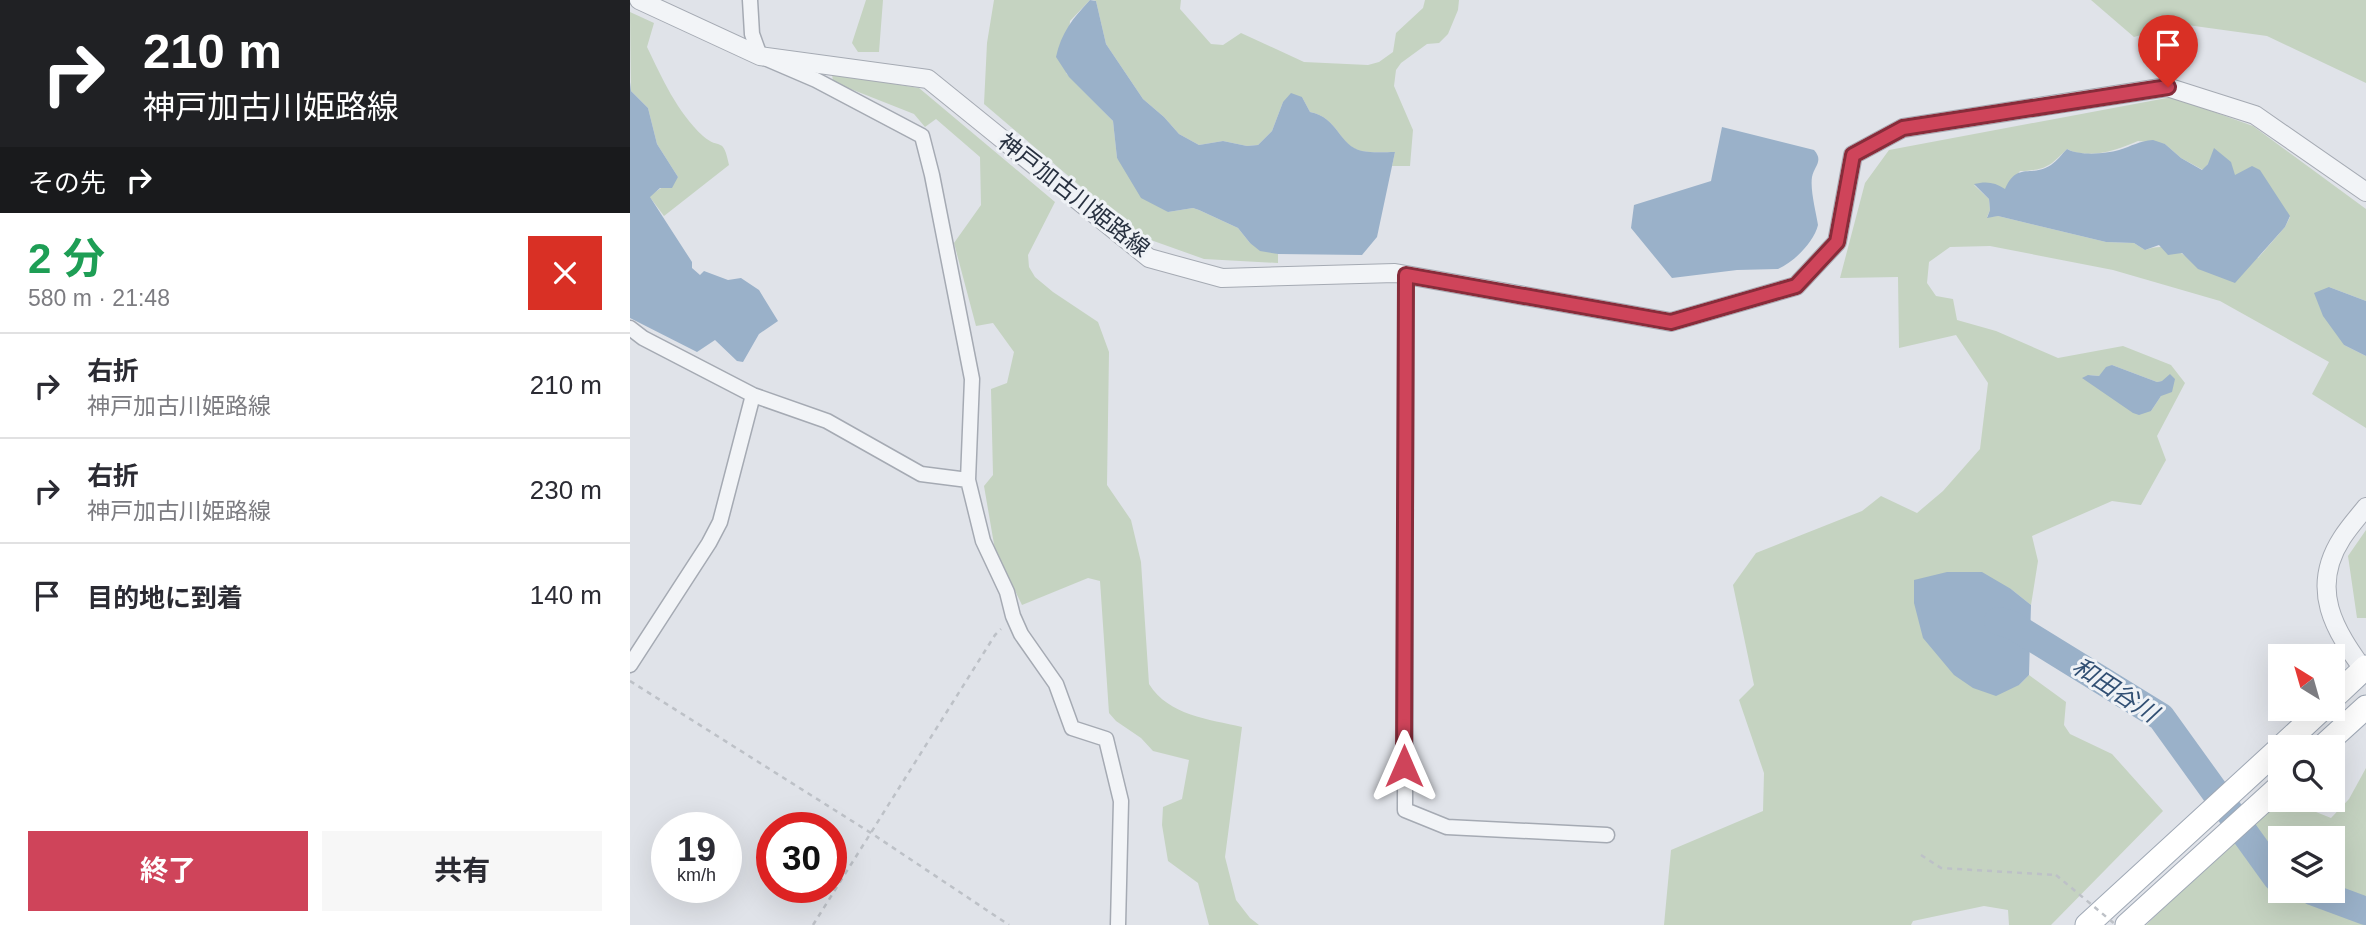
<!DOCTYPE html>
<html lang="ja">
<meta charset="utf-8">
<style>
body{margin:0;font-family:Arial,"Noto Sans JP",sans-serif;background:#f7f7f7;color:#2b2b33;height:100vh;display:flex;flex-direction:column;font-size:26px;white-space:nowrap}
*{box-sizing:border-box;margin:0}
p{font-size:23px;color:#7c7c81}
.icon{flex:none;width:38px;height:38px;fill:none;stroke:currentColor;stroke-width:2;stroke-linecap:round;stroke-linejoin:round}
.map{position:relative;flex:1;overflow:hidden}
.side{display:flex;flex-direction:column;background:#fff;width:630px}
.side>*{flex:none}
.hud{background:#202124;color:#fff;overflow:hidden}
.needle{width:46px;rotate:323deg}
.buttons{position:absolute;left:1638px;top:644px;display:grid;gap:14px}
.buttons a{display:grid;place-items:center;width:77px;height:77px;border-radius:0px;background:#fff;box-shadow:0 7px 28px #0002;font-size:35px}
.speed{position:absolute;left:21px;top:812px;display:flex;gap:14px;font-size:35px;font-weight:700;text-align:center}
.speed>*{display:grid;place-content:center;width:91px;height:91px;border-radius:50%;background:#fff;box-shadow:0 7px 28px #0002;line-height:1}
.speed small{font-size:18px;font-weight:400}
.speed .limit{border:10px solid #d22;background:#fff;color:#111}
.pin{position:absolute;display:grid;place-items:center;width:60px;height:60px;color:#fff;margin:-72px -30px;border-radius:50% 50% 50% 0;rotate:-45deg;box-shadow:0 0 7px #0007}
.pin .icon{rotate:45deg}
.me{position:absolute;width:77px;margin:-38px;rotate:0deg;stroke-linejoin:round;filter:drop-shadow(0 0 5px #0008)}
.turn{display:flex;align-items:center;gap:24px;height:147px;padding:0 28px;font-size:32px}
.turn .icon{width:91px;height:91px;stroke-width:2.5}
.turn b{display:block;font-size:49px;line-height:60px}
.then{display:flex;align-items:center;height:66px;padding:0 28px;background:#0003;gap:14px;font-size:26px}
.round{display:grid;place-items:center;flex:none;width:74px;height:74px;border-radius:0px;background:#f7f7f7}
.head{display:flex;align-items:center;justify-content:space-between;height:119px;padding:0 28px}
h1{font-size:42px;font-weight:700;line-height:52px;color:#1e9e55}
.button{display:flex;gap:14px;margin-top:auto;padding:14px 28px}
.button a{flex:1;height:80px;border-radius:0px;background:#cf445a;color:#fff;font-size:28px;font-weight:700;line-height:80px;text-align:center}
.button a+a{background:#f7f7f7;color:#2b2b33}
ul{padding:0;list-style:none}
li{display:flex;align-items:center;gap:21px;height:105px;padding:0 28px;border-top:2px solid #e1e1e2}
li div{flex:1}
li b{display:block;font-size:26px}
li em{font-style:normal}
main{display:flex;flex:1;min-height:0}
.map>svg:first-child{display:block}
.green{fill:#c5d3c1;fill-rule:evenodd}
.water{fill:#9ab1c9}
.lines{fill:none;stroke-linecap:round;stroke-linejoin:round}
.river{stroke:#9ab1c9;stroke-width:28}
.minor-casing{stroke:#a5aab3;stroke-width:17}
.tertiary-casing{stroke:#a5aab3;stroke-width:20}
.primary-casing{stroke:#9fa8b5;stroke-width:25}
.path{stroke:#bdc1c7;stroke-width:2.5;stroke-dasharray:5 5;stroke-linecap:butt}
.minor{stroke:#f2f4f7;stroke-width:14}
.tertiary{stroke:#f2f4f7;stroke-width:18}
.primary{stroke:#fff;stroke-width:23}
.path-bridge{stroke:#bdc1c7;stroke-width:2.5;stroke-dasharray:5 5;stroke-linecap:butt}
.route-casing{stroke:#872c3a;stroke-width:18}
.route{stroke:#cf445a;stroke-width:12}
.labels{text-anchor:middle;stroke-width:6;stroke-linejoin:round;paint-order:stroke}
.street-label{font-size:23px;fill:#283140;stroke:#eff2f6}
.water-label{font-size:24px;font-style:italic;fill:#325074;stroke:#eff2f6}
</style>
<main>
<section class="side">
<div class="hud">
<div class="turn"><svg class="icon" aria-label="right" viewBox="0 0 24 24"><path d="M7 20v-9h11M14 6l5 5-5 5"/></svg><div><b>210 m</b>神戸加古川姫路線</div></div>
<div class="then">その先<svg class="icon" aria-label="right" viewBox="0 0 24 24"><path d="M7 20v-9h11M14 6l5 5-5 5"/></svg></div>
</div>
<div class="head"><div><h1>2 分</h1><p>580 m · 21:48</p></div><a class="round" style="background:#d93025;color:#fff"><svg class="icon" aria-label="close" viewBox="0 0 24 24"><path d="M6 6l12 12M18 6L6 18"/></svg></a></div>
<ul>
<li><svg class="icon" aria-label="right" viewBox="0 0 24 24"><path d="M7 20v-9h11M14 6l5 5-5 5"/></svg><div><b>右折</b><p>神戸加古川姫路線</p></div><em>210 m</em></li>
<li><svg class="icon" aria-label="right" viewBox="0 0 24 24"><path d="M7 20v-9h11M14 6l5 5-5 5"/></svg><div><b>右折</b><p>神戸加古川姫路線</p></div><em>230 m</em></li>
<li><svg class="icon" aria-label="arrive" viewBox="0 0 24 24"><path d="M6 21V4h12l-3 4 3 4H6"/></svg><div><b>目的地に到着</b></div><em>140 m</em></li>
</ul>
<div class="button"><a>終了</a><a>共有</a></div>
</section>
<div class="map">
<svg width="1736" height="925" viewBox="0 0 1736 925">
<rect width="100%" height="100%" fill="#e0e3e9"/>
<!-- green -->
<path class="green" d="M 236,0 L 253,0 L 249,52 L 228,52 L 222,43 Z
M 364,0 L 460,0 L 440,21 L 436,73 L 483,121 L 487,158 L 538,212 L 563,208 L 569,210 L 608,228 L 620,243 L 648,254 L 648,263 L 574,259 L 518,239 L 484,215 L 354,104 L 357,43 Z
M 463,0 L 551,0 L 550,9 L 581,44 L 593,45 L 611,33 L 674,62 L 738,65 L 749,62 L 763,52 L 766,33 L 793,8 L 795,0 L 829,0 L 828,10 L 818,34 L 809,43 L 797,44 L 771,63 L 766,70 L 764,86 L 783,130 L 780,166 L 762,166 L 765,152 C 754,152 742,153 731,151 C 709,146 708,117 680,112 L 672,97 L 653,102 L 642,131 L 628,145 L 617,146 L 593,141 L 569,145 L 549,134 L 534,117 L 513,99 L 476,44 L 466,1 Z
M 1461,0 L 1736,0 L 1736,83 L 1637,36 L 1550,24 L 1504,37 Z
M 0,12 L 24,23 L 17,47 C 32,78 47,112 73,136 C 90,151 93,135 99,165 L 34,216 L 19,196 L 48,177 L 27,144 L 18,108 L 1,91 Z
M 202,74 L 289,88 L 425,202 L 398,255 L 399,267 L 405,277 L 423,292 L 468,322 L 479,352 L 477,485 L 501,520 L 511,562 L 519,684 C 539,716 579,719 612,727 L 595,857 L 606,900 L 620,918 L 629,925 L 579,925 L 568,883 L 538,861 L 532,825 L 533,807 L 552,799 L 559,760 L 523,751 L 511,738 L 486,721 L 479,713 L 470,581 L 458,578 L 392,605 L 365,550 L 354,486 L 363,475 L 361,389 L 377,383 L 384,352 L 363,323 L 346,326 L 324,243 L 351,205 L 350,157 L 306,119 L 295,127 L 284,114 L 203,82 Z
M 1542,97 L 1623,126 L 1736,209 L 1736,301 L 1699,287 L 1714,345 L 1736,356 L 1736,428 L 1682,394 L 1699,362 L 1590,301 L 1483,270 L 1360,246 L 1320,247 L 1299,262 L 1297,283 L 1306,296 L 1323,299 L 1327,320 L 1366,331 L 1428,358 L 1493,346 L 1541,365 L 1555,383 L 1527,436 L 1536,460 L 1511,505 L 1482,501 L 1402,536 L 1408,561 L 1401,605 L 1381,589 L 1389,685 L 1399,675 L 1436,702 L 1434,725 L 1440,734 L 1482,754 L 1533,811 L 1421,925 L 1379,925 L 1378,910 L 1354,906 L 1283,921 L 1281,925 L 1034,925 L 1041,850 L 1133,811 L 1134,773 L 1109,700 L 1124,685 L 1103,585 L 1126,553 L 1232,511 L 1251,496 L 1287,513 L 1313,491 L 1350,449 L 1358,383 L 1326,335 L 1269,348 L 1268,277 L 1210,278 L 1235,183 L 1259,150 ZM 1508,141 L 1535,144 L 1551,158 L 1573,170 L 1578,164 L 1644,194 L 1660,217 L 1655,227 L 1628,258 L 1559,259 C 1546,247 1531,244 1515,250 L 1504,243 L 1476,242 L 1368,216 L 1357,217 L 1360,210 L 1359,199 L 1344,185 L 1375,190 L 1390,171 C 1416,170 1419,167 1437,149 C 1458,160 1488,150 1508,141 ZM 1482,365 L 1527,382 L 1532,381 L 1531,396 L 1521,411 L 1458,375 L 1469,376 Z
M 1736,530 L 1736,618 L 1727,618 L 1718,556 Z
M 1736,768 L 1736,925 L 1516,925 L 1649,797 L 1650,800 L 1656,800 L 1701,818 L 1719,799 ZM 1650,838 L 1703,838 L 1703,891 L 1650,891 Z"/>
<!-- water -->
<path class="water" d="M 460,0 L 466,1 L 476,44 L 513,99 L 534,117 L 549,134 L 569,145 L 593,141 L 617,146 L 628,145 L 642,131 L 653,102 L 661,93 L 672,97 L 680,112 C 708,117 709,146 732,151 C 742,153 755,152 765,152 L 747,237 L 732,255 L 648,254 L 630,251 L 620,243 L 608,228 L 569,210 L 563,208 L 538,212 L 511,198 L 487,158 L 483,121 L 439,77 L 426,57 C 431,33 443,18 460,0 Z
M 0,82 L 1,91 L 18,108 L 27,144 L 48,177 L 42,188 L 30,188 L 20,197 L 62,262 L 62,268 L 70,275 L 74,271 L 98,280 L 111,278 L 129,290 L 148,321 L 129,334 L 113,362 L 107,361 L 85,340 L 67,352 L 0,318 Z
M 1092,127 L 1184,150 C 1194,161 1184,166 1182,177 C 1180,190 1186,212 1188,225 C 1184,242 1164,262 1148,269 L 1107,270 L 1042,278 L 1001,228 L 1004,205 L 1081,181 Z
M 1523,140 L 1535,144 L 1551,158 L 1572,170 L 1578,164 L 1584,148 L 1601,162 L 1605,175 L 1622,166 L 1630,170 L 1660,216 L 1655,227 L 1605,283 L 1568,269 L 1552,253 L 1538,255 L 1529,245 L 1515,250 L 1504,243 L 1476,242 L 1368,216 L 1357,218 L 1360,210 L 1359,199 L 1344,184 C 1356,181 1365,182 1375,189 C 1387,161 1401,178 1421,165 C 1427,161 1432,154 1437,149 C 1450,156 1475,154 1489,150 C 1502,146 1509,141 1523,140 Z
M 1699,287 L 1736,301 L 1736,356 L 1714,345 L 1693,316 L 1684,293 Z
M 1482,365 L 1527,382 L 1532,381 L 1540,374 L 1545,379 L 1542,392 L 1531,396 L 1521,411 L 1509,415 L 1503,413 L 1452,378 L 1458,375 L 1469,376 L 1476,367 Z
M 1317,572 L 1352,572 L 1381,589 L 1401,605 L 1399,675 L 1389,685 L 1366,696 L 1343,688 L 1324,675 L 1293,638 L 1284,603 L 1284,580 Z"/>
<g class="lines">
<!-- river -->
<path class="river" d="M 1368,621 L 1382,625 L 1531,717 L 1647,878 L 1650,879
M 1682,891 L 1736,911"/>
<defs>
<path id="minor" d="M 120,0 L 122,34 L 130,56 L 186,80 L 292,136 L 302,175 L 342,379 L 338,480
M 776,275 L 775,810 L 817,827 L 977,835
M 0,328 L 13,338 L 123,395 L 197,421 L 291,474 L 338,480 L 353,541 L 377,592 L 383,616 L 391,634 L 426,684 L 442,728 L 476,739 L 491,801 L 488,925
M 0,665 L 79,543 L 90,522 L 123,395"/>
<path id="tertiary" d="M 9,0 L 130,56 L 298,79 L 519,258 L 592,278 L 765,273 L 1041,322 L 1166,286 L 1207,242 L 1223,155 L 1273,128 L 1537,87 L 1625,115 L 1736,192
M 1736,507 C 1728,517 1719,527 1712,538 C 1679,589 1704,630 1736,673"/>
<path id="primary" d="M 1703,698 L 1736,667
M 1651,747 L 1692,709
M 1692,747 L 1736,707
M 1457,925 L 1650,748
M 1497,925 L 1650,786"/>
</defs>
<!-- minor casing -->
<use href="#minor" class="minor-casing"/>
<!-- tertiary casing -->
<use href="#tertiary" class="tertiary-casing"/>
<!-- primary casing -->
<use href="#primary" class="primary-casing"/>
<!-- path -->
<path class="path" d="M 0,681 L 241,833 L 379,925
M 1291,855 L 1311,868 L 1426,875
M 183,925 L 365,635 L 371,629"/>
<!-- minor -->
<use href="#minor" class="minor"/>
<!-- tertiary -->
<use href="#tertiary" class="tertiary"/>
<!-- primary -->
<use href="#primary" class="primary"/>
<!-- path-bridge -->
<path class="path-bridge" d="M 1426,875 L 1486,925"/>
</g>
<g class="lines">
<defs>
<path id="route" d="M 774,766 L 776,275 L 1041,322 L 1166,286 L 1207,242 L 1223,155 L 1273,128 L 1538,87"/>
</defs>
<!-- route casing -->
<use href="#route" class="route-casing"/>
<!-- route -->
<use href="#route" class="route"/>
</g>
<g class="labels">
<!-- street labels -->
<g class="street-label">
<text transform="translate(444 195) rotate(38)" y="8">神戸加古川姫路線</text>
</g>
<!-- water labels -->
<g class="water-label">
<text transform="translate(1485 690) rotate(33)" y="8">和田谷川</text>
</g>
</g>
</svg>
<div class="buttons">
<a><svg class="needle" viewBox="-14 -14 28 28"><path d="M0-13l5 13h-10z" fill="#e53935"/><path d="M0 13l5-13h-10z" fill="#7c7c81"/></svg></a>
<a><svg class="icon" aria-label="search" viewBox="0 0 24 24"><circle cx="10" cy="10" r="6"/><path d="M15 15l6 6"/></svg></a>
<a><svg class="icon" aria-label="layers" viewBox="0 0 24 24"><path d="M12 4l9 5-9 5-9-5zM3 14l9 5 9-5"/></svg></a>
</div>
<div class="speed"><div>19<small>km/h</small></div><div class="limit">30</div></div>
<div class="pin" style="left:1538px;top:87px;background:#d93025"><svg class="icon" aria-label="arrive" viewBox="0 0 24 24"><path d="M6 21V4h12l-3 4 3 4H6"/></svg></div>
<svg class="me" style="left:774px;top:766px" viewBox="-20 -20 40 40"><path d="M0-17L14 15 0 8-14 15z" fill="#cf445a" stroke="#fff" stroke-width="4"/></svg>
</div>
</main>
